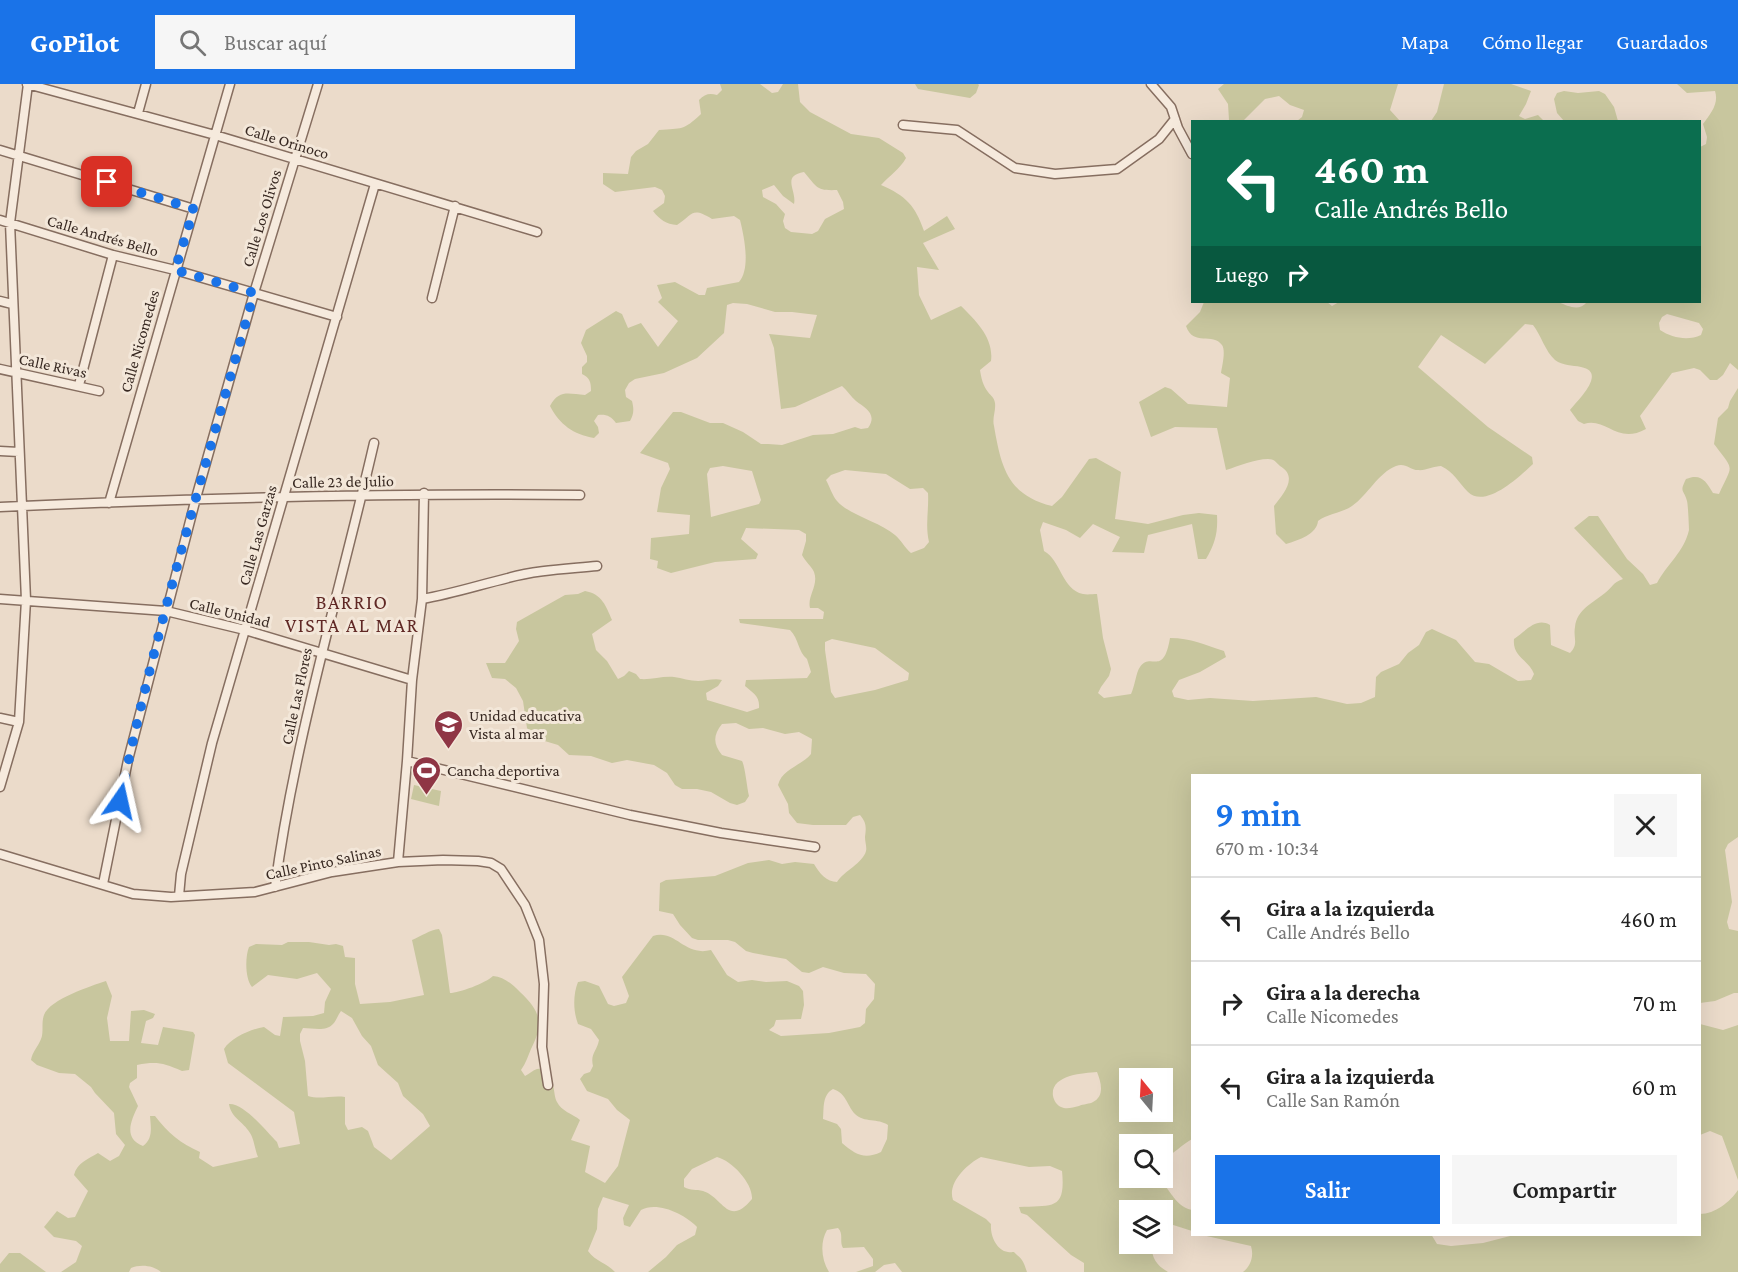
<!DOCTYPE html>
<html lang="es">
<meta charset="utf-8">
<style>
body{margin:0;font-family:"Crimson Pro",serif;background:#f6f6f6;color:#222;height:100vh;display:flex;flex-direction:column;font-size:22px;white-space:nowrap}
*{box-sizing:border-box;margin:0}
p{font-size:20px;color:#767676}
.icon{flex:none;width:33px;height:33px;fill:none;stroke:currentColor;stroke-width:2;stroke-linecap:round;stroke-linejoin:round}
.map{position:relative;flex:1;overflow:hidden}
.sheet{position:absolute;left:1191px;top:690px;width:510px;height:462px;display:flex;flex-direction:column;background:#fff;border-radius:0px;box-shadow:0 6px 24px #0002}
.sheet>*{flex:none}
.top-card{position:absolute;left:1191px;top:36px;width:510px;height:183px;border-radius:0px;box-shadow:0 6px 24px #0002;background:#0b6e4f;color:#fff;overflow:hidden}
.needle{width:39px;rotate:342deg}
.fabs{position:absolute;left:1119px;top:984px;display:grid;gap:12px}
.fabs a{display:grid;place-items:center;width:54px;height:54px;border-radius:0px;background:#fff;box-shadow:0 6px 24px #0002;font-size:30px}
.pin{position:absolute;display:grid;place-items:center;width:51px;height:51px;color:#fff;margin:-26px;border-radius:12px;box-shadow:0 3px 9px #0006}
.me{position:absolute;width:66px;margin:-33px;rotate:11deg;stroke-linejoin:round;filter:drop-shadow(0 0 4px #0008)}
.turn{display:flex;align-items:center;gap:21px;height:126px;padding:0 24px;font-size:27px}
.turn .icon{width:78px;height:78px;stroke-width:2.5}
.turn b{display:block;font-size:42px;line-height:51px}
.then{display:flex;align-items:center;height:57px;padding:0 24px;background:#0003;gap:12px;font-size:22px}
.round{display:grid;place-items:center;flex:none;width:63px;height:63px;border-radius:0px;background:#f6f6f6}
.overview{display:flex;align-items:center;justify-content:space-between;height:102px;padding:0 24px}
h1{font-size:36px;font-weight:600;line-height:45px;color:#1a73e8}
.action{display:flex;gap:12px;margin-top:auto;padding:12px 24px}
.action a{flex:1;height:69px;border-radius:0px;background:#1a73e8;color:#fff;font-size:24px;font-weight:600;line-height:69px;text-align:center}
.action a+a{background:#f6f6f6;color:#222}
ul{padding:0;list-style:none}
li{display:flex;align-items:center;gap:18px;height:84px;padding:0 24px;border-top:2px solid #e0e0e0}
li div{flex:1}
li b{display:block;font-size:22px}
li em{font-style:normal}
header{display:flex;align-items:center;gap:36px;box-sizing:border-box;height:84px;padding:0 30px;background:#1a73e8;color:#fff}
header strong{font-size:28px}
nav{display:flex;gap:33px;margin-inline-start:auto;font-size:21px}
.search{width:420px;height:54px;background:#f6f6f6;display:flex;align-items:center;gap:15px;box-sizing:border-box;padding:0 21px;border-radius:0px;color:#767676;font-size:22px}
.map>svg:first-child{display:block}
.green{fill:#c8c69e;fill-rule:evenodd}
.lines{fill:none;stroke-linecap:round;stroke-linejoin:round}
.minor-casing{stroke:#866e60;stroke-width:11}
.minor{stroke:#f6eadd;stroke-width:8}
.route{stroke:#1a73e8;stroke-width:10;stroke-dasharray:0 18}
.labels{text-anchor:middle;stroke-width:6;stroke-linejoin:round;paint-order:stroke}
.street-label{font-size:16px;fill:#382922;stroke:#f3e7d9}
.poi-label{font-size:16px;fill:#382922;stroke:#f3e7d9;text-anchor:start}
.quarter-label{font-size:20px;letter-spacing:1.5px;fill:#602825;stroke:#f3e7d9}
</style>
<header>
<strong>GoPilot</strong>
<div class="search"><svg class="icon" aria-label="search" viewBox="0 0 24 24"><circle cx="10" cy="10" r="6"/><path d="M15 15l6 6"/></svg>Buscar aquí</div>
<nav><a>Mapa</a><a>Cómo llegar</a><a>Guardados</a></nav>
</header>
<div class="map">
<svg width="1738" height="1188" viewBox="0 0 1738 1188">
<rect width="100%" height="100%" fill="#ebdbca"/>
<!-- green -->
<path class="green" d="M 720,0 L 760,0 L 772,9 L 778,8 L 783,0 L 798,0 L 800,18 L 810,28 L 851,50 L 879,54 L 903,69 L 906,74 C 900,85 889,92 881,101 C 906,112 915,121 924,147 L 947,132 L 955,145 L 923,159 L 939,186 L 917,183 L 919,211 L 931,236 L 961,222 C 976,237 994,254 991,277 L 980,286 C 981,293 983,302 988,308 C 991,312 994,313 995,319 C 996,327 992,334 994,342 C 1001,382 1007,411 1052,422 L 1062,413 L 1089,375 L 1096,374 L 1121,388 L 1115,435 L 1148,440 L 1183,431 L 1199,429 L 1217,431 C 1218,449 1215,460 1206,475 L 1198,475 L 1192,440 L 1148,451 L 1144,469 L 1112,468 L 1120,453 L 1093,440 L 1080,454 L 1066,446 L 1043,438 L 1040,446 L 1044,467 C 1061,476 1062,506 1083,510 C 1087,511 1093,510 1097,510 L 1103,554 L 1111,585 L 1109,592 L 1101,603 L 1098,609 L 1104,614 L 1131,610 C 1135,602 1136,588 1140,583 C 1151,567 1163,594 1170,554 C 1191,554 1205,561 1224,567 L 1226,573 L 1200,588 L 1179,596 L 1172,607 L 1174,613 L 1188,616 L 1210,614 L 1253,617 L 1316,613 L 1347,620 L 1361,619 L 1375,613 L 1376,593 L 1381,588 L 1399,580 L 1408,569 L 1419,561 L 1426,548 L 1432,545 L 1456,556 L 1475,578 L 1489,580 L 1518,597 L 1531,596 L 1534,590 C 1529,576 1512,573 1514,555 C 1526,547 1536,533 1550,541 L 1551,561 L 1570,569 C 1579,560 1573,554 1575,543 C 1577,525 1593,519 1605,509 C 1613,503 1612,499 1623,495 L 1574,444 L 1589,432 L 1598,432 L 1627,475 L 1643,490 L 1650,501 L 1657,499 C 1667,480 1684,468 1689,446 C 1689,443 1688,420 1687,417 C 1684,405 1679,409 1686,395 C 1701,389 1706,397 1713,409 L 1719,410 C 1733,379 1735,388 1714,360 L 1718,334 L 1728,324 L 1730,317 L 1738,304 L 1738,753 L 1728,760 L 1725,766 L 1732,818 L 1727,838 L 1729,845 L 1738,847 L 1738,909 L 1734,909 L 1715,917 L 1700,919 L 1700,692 L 1192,692 L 1192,1055 C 1181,1061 1175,1070 1163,1074 L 1162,1060 L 1130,1060 L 1130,1094 C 1136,1094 1147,1091 1154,1094 C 1171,1100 1171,1121 1192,1126 L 1192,1147 L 1167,1139 L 1163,1139 L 1162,1126 L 1130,1126 L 1130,1160 L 1151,1160 C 1152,1174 1156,1181 1168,1188 L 1084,1188 L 1084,1179 L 1071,1171 L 1027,1131 L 1021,1129 L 1019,1123 C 1052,1121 1066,1127 1062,1087 L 1050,1082 L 1029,1083 L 981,1073 C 967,1080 947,1099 953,1116 L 986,1135 L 991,1140 C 990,1151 996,1166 1008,1168 C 1015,1169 1012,1166 1017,1171 C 1023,1175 1025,1182 1027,1188 L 902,1188 L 895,1179 L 884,1181 L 875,1188 L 856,1188 L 873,1182 L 873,1175 L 864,1163 L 843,1164 C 839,1157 844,1150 838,1144 L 827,1146 C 820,1158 821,1175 829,1188 L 648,1188 L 666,1173 L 677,1161 L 695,1151 L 697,1143 C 685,1130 657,1117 641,1126 L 630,1143 L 624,1141 L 623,1134 L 629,1121 L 603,1113 L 598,1125 L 597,1145 L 588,1167 C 596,1178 607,1179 615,1188 L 161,1188 C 153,1181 140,1180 131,1184 L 129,1188 L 61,1188 L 76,1178 L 82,1162 L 76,1157 L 54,1153 L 44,1143 L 57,1127 L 68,1134 L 75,1133 L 88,1107 L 74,1091 C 77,1079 88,1075 98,1069 L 110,1077 L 119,1072 L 125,1061 L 116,1050 L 114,1029 L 95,1009 L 91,1003 L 75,990 L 59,989 L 37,981 L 31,976 C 32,968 38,963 41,955 C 44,948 41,939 44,931 C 50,915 91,902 106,897 L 112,912 L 107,934 L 110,957 L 129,957 L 131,927 L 144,926 L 155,930 L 153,934 L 146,937 L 141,959 L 158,961 L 163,943 L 193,948 L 195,951 L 189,986 L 182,987 C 163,979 157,977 137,981 L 137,994 L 130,999 L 129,1003 L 138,1022 C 132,1035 122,1054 143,1062 C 153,1055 151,1044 150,1032 L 155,1032 C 168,1049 180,1059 200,1068 L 199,1074 L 213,1083 L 258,1073 C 255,1066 254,1055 250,1049 C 243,1037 231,1034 229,1020 C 244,1019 266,1047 277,1058 L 279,1064 L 300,1060 L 294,1028 L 228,979 L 224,965 C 231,954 251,945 264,943 L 275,951 L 280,952 L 283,933 L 313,932 L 324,929 L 325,918 L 331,905 L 317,889 L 297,895 L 268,891 L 252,903 C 245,895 245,873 249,863 L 256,860 L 282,861 L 288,858 L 309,858 L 329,861 L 336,860 L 343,862 L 345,873 L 355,874 L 355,900 L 360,920 L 390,918 L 424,911 L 412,856 C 421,852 430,846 439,845 L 442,851 L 450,909 C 459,909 486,899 493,892 C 504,893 512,900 520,908 C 541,928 544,939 531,965 C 528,972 526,979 521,986 L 525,992 C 529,990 533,986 537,985 C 556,980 552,1009 557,1018 C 561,1027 573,1030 580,1036 L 571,1056 L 590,1062 L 585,1088 L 605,1099 L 618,1082 L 630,1036 L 617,1026 L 608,1015 L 587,1007 L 580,995 L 584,990 L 590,988 L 593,982 C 590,970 597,967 599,956 L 591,945 L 578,940 C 573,927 573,910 578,898 L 585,897 L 599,902 L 608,920 L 614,922 L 626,919 L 629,912 L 622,893 L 653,852 C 676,845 684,873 711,866 L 727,891 L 738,898 L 752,896 L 766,898 L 787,897 L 799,902 L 803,907 L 804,921 L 801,935 L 776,936 L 774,942 L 769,946 L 781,952 L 829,949 L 860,943 L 865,939 L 866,925 L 874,915 L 875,900 L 866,890 L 844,889 L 823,883 L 809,889 L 802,888 L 786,875 L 753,869 L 746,867 L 735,858 L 728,856 L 698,856 L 692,854 L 680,841 L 673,830 L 659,827 L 660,799 L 666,796 L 715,792 L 748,779 L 769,776 L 782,780 L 795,778 L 814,780 C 819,789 827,798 837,798 C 844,787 863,779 866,767 C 867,763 865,758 865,753 C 866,744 867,739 860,731 L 853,733 L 846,741 L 813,741 L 797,739 L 789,729 L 788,720 L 778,701 C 782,685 801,682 811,670 L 812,655 L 799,648 L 785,650 L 763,644 L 749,645 L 736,639 L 722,640 C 713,651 713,660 722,671 L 742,677 C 745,682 747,704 749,712 L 745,718 L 737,721 L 730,719 L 711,708 L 697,705 L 682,705 L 675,701 L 667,689 L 654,681 L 627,676 L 612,679 L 591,672 L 569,671 L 558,661 L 538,655 L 532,650 L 527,644 L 523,617 L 516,604 L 505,595 L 492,594 L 486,579 L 505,579 L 519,557 L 516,545 L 517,538 L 565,511 L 578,510 L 585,507 C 602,510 606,522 612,536 L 592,550 L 596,566 L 607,577 L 618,595 L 624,592 L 629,587 L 636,590 L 640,595 C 651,596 662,592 674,593 C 682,594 690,597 698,597 C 706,597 714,594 722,596 L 718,602 L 706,609 L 707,616 L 747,628 L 759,624 C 760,612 753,609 745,602 L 746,596 L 807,594 L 811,588 L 807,575 C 798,568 799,555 790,546 L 740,539 L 739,535 L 823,535 L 824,528 L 818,524 L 810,524 C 807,512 819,501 814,488 C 812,483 805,477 802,471 L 806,457 L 806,450 L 799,446 L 746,444 L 741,455 L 758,470 L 756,475 L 715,478 L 671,489 L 657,484 L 658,477 L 650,475 L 651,454 L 689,450 L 690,431 L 657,428 L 661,404 L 670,385 L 668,379 L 640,369 L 673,328 L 681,328 L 710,339 L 723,339 L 743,348 L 761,360 L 768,360 L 782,361 L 813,351 L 833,350 L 855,343 L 861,345 L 868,344 C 878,330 865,324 856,317 C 851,313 847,306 842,302 L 795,323 L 781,325 L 774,264 L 769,250 L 810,254 L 817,231 L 792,228 L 775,228 L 747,220 L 733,219 L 727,221 L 724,249 L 697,274 L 664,289 L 635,295 L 629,299 L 625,306 L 626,313 L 632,317 C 634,325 634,330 630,337 L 616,339 C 611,332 606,330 598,331 L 594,337 L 598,343 L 599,349 L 594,354 C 573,350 560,341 550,322 C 559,305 569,310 585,311 L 591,307 C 591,298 590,294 582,290 L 582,283 L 587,278 L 587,272 L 581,259 L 586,246 L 616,227 L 622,230 L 628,244 L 641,239 L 658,263 L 678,237 L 658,218 L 662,214 L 657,201 L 675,198 L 699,211 L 705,211 L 707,204 L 739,198 C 751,184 744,152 740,136 L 734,132 L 712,135 C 691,122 693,131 677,141 C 666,140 660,136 653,127 L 664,119 L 665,112 L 662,106 L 655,103 L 615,108 L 603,100 L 603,89 L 628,90 L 631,73 L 636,67 L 648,60 L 659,46 C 682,44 683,47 701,30 L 699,16 C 705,10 709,9 717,11 L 722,6 ZM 804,88 C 817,103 816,107 837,106 L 843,118 L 844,125 L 825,135 L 818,147 L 812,150 L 791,148 L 785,144 L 783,137 L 785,130 L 776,120 L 763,113 L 762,106 L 774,101 L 783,112 L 794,120 C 797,106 781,92 804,88 ZM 723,382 L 752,387 L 761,416 L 759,420 L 711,433 L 707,390 L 710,384 ZM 845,386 L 886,390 L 910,405 L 923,404 L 928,409 C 929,426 925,441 929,458 L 924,464 L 911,469 C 905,464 901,456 895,451 C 880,438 849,431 837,417 C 832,411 830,403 826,396 L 831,391 ZM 832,555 L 875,564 L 909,589 L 908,596 L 875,606 L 835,614 L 831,608 L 825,566 L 825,558 ZM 341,927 L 352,934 L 362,952 L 371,962 L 378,981 L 398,999 L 403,1012 L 423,1030 L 430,1042 L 391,1076 L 374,1063 L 368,1047 L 362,1043 L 348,1046 L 345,1040 L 345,1013 C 332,1011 320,1016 308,1012 L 305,977 L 300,957 L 300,950 L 303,944 C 313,944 326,948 333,940 C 336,937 338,931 341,927 ZM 1097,988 C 1101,998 1105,1012 1093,1018 C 1090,1020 1083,1020 1079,1022 C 1073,1023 1067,1026 1061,1023 C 1057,1021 1054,1017 1053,1012 C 1050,991 1083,989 1097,988 ZM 1130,994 L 1162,994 L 1162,1028 L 1130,1028 ZM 833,1005 C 847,1010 846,1020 855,1030 C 864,1039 878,1034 888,1041 L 887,1055 L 881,1068 C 864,1076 855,1070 842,1059 L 841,1045 L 837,1040 L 823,1035 C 824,1024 822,1011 833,1005 ZM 717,1073 C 732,1077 753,1099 752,1115 C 728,1144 723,1113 703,1107 C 696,1105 691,1107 684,1103 L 684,1095 L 692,1085 Z
M 915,0 L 978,0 L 979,1 L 976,9 L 970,14 L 918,5 Z
M 1224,0 L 1398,0 L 1390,26 L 1400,37 L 1297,37 L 1302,33 L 1304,26 L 1290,21 L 1279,12 L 1265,15 L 1243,37 L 1229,36 L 1228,20 L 1218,5 Z
M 1444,0 L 1511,0 L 1531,7 L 1526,20 L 1519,32 L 1525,35 L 1538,31 L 1544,37 L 1431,37 L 1437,28 Z
M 1677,0 L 1738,0 L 1738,286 L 1730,279 L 1723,291 L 1717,296 L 1710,296 L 1700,286 L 1694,284 L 1672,289 L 1640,332 L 1646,345 C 1617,361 1606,333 1584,340 L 1578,337 L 1570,326 C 1577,317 1608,288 1581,283 C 1572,281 1563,282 1555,276 C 1545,267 1541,251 1533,241 L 1525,240 L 1485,280 L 1441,251 L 1418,283 L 1488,343 L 1532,373 L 1533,380 C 1520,392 1486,425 1468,408 C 1458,398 1454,388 1441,382 C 1434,382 1425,387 1418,386 C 1410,386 1405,378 1396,382 C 1378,389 1368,411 1352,422 C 1342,429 1327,430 1318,437 C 1317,450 1299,456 1286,460 L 1276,450 L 1274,422 C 1283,410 1299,393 1280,382 C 1276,379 1275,375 1268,375 C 1255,375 1239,382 1226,386 L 1217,344 L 1175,343 L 1151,353 L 1139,318 L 1165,303 L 1171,305 L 1188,320 L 1227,323 L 1230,294 L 1221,289 C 1222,282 1226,267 1222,261 C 1213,248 1193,263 1186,242 L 1200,228 L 1204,218 L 1327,218 L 1332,222 L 1339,218 L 1558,218 C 1568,222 1579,228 1587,218 L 1700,218 L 1700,63 L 1706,60 L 1707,53 L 1703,40 C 1711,29 1719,20 1715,7 L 1687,9 ZM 1667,230 L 1699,239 L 1703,245 L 1701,251 C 1688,257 1672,254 1660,246 L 1659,239 L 1662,233 Z
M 1564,7 L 1578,9 L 1599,7 L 1605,10 L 1614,23 L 1618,37 L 1564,37 L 1557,29 L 1554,15 L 1557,9 Z
M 414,701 L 441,707 L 439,722 L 411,715 Z
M 1700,940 L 1723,946 L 1738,941 L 1738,1096 L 1722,1052 L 1710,1047 L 1700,1051 Z
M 1738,1106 L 1738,1188 L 1243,1188 C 1251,1182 1254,1172 1251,1162 L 1202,1151 L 1431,1150 L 1437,1160 L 1451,1162 L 1483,1159 L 1518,1150 L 1700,1150 L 1700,1130 C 1715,1130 1730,1118 1738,1106 Z
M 9,1169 L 20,1169 L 46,1188 L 0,1188 L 0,1180 Z"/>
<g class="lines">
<defs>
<path id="minor" d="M 27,0 L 215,51 L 537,148
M 1151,0 L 1171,23 L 1178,44 L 1192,70
M 138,29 L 146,0
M 903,41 L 957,46 L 1015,84 L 1055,90 L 1117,85 L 1159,55 L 1175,35
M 0,66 L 194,125
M 0,136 L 113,171 L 175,186 L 337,233
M 432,214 L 455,122
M 0,217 L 12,220
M 0,285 L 99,307
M 79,301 L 113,171
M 0,367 L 19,368
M 109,419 L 230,0
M 0,423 C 193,414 386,409 580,411
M 0,515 L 166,527 L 245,546 L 412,596
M 422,515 C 452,510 479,501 508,494 C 537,486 567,485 597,482
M 0,634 L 19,638
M 407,677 L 630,731 L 721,749 L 815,763
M 0,703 L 19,638 L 26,516 L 10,139 L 28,0
M 0,770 L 133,810 L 171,813 L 255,808 L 332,788 L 398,778 L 443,776 L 478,777 L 491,779 L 501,785 L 525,821 L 539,856 L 544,900 L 542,963 L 548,1001
M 398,778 L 407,677 L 412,596 L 422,515 L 424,409
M 103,800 L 128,676 L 196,414 L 254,209 L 318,0
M 275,803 C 295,653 340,507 374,359
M 179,812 L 181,790 L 212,659 L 375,100"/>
</defs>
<!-- minor casing -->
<use href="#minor" class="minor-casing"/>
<!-- minor -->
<use href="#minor" class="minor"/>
</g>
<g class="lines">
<!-- route -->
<path class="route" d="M 107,98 L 194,125 L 175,186 L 254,209 C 207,378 155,546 120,717"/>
</g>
<!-- icons -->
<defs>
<symbol id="school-pin" viewBox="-11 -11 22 30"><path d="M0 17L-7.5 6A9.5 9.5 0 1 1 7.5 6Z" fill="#8f3645" stroke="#f3e7d9"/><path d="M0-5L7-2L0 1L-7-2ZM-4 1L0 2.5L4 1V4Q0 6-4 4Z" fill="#fff"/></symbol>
<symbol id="stadium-pin" viewBox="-11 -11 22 30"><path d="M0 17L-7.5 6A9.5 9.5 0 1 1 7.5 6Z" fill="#8f3645" stroke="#f3e7d9"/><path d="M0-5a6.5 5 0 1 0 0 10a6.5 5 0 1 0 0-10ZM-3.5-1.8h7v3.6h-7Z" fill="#fff"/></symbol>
</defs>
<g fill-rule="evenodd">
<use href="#school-pin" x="432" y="624" width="33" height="45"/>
<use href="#stadium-pin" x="410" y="670" width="33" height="45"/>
</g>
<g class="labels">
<!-- street labels -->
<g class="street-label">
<text transform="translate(287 57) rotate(17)" y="6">Calle Orinoco</text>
<text transform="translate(261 134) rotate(-73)" y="6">Calle Los Olivos</text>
<text transform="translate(103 151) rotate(16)" y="6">Calle Andrés Bello</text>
<text transform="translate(139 257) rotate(-74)" y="6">Calle Nicomedes</text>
<text transform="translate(53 281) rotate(12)" y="6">Calle Rivas</text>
<text transform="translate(343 397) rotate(-1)" y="6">Calle 23 de Julio</text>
<text transform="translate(257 451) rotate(-74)" y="6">Calle Las Garzas</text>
<text transform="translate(230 528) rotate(14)" y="6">Calle Unidad</text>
<text transform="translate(296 612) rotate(-78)" y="6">Calle Las Flores</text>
<text transform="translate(323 778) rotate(-12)" y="6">Calle Pinto Salinas</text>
</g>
<!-- poi labels -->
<g class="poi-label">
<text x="469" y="637">Unidad educativa<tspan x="469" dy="18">Vista al mar</tspan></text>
<text x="447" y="692">Cancha deportiva</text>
</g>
<!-- quarter labels -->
<g class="quarter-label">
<text x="352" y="525">BARRIO<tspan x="352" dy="23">VISTA AL MAR</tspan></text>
</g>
</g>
</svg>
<div class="fabs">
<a><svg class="needle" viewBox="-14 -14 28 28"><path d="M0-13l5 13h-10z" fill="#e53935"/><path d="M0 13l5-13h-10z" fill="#767676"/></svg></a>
<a><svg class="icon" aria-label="search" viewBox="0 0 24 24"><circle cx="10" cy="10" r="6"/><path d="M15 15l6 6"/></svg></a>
<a><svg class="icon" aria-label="layers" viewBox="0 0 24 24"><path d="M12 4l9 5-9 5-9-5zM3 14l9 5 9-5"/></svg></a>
</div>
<div class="pin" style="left:107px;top:98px;background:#d93025"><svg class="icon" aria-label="arrive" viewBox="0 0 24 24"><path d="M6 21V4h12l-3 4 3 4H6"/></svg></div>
<svg class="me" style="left:120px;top:717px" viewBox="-20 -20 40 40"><path d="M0-17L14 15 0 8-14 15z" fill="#1a73e8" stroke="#fff" stroke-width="4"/></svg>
<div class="top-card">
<div class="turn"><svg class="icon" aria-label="left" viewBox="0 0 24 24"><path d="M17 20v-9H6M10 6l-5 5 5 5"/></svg><div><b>460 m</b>Calle Andrés Bello</div></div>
<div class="then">Luego<svg class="icon" aria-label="right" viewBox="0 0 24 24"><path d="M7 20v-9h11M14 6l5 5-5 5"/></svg></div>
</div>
<section class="sheet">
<div class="overview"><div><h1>9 min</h1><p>670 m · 10:34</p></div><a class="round"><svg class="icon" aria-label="close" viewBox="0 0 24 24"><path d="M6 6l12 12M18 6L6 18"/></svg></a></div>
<ul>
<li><svg class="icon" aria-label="left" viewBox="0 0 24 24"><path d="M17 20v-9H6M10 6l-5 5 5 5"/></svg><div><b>Gira a la izquierda</b><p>Calle Andrés Bello</p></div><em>460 m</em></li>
<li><svg class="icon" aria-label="right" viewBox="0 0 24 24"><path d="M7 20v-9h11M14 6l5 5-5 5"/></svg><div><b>Gira a la derecha</b><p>Calle Nicomedes</p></div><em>70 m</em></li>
<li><svg class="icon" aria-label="left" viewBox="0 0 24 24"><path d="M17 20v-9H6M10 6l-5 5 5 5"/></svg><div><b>Gira a la izquierda</b><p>Calle San Ramón</p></div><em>60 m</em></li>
</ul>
<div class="action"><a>Salir</a><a>Compartir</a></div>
</section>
</div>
